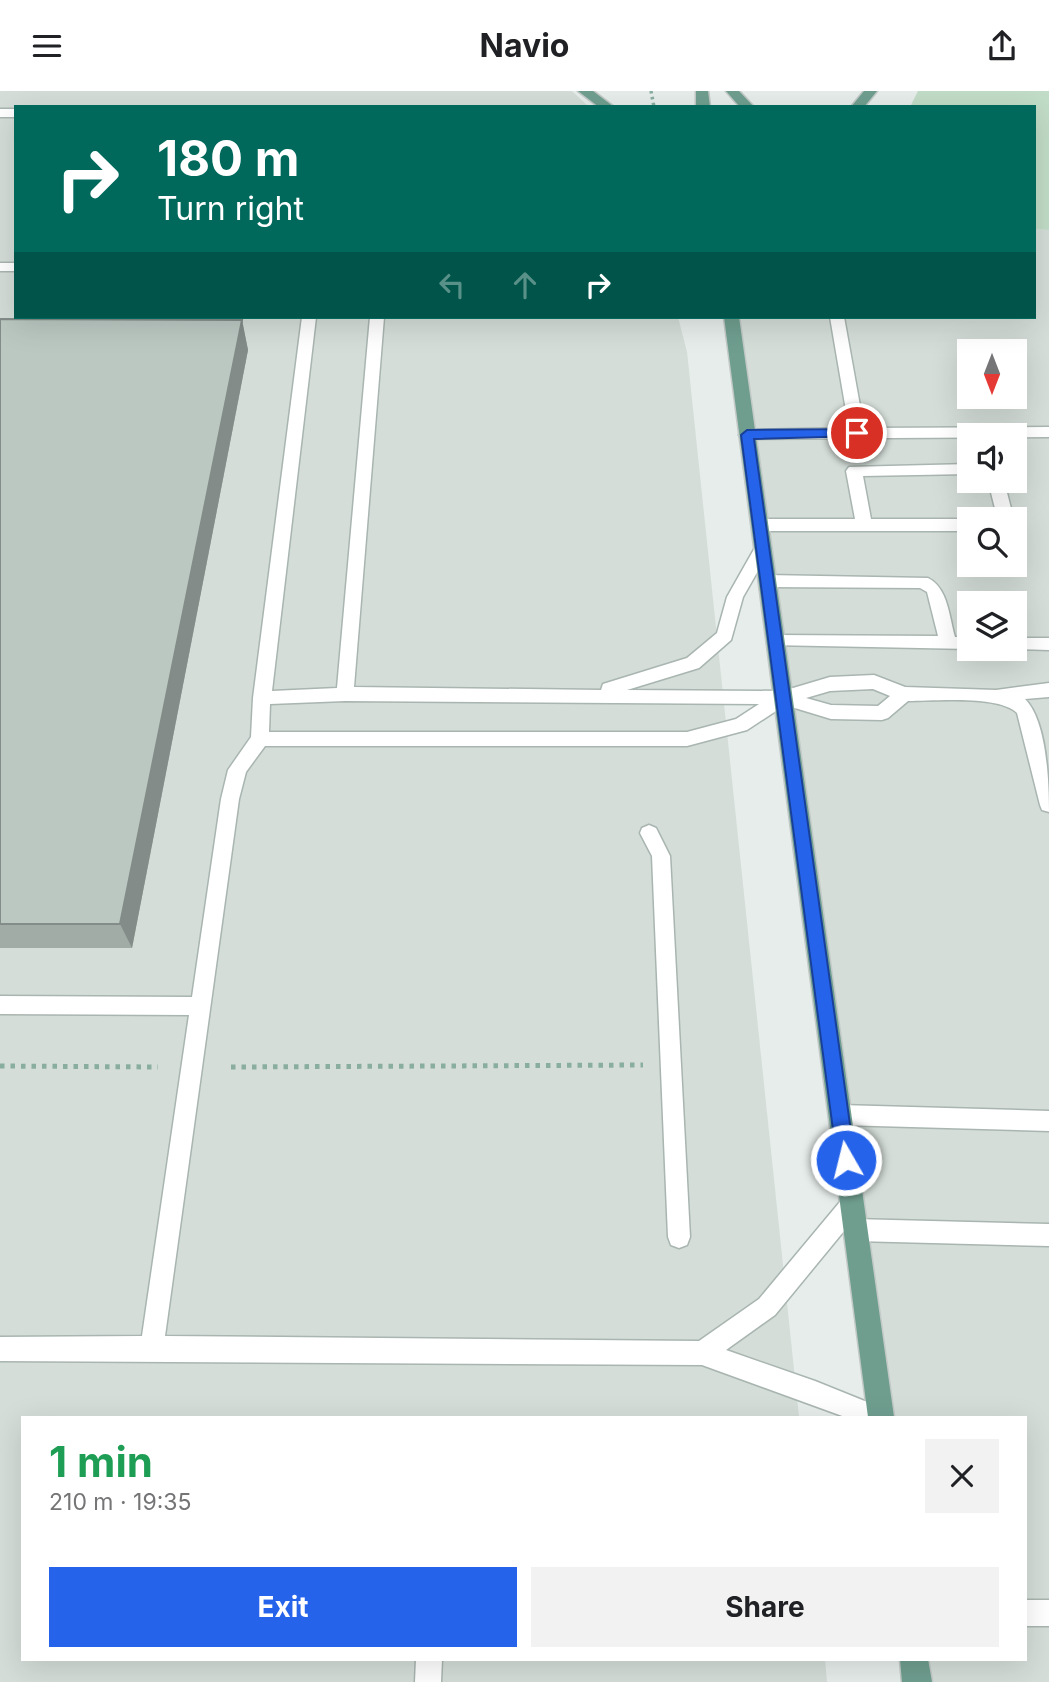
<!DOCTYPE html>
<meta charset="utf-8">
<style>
body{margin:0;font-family:Inter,sans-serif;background:#f2f2f2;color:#202124;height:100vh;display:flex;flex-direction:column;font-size:26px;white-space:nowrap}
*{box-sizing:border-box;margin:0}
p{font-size:23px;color:#757577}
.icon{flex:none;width:38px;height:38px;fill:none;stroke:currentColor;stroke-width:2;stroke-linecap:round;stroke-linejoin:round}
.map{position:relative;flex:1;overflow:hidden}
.drawer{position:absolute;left:21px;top:1325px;width:1006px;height:245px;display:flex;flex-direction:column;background:#fff;border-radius:0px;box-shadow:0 7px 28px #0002}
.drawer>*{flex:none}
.hud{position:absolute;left:14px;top:14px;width:1022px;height:214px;border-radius:0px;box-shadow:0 7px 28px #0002;background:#00695c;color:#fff;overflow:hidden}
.needle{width:46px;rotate:180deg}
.controls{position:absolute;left:957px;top:248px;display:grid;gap:14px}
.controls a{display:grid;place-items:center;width:70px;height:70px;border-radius:0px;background:#fff;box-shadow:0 7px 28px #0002;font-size:35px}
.pin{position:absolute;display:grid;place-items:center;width:60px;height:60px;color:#fff;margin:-30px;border:4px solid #fff;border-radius:50%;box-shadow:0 2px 7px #0007}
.me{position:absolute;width:77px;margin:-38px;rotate:352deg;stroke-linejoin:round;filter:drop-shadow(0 0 5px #0008)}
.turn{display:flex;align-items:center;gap:24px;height:147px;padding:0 28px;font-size:32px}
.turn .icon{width:91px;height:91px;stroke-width:2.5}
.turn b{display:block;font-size:49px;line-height:60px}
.lanes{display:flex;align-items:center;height:66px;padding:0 28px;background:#0003;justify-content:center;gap:35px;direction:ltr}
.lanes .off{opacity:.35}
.round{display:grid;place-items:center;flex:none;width:74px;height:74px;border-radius:0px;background:#f2f2f2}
.head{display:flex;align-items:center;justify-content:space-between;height:119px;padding:0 28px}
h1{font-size:42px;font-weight:700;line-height:52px;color:#1e9e55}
.button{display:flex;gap:14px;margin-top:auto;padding:14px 28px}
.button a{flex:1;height:80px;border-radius:0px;background:#2563eb;color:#fff;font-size:28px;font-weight:700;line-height:80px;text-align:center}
.button a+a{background:#f2f2f2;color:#202124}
header{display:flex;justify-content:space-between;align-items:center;height:91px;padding:0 28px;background:#fff;font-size:32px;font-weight:700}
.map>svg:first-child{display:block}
.built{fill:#d4ddd8;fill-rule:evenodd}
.green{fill:#c1dcc7}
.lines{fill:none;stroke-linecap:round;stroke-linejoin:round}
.lane-casing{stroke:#a9b5b0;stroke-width:3}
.primary-casing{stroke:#c2c9c7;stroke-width:3}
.path-far1{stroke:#89aea0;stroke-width:3.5;stroke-dasharray:2.5 3.5;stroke-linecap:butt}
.path{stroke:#89aea0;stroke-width:5;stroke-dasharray:4.5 6;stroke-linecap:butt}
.lane{fill:#fff;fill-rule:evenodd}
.primary{fill:#6f9e8f;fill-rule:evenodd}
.wall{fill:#a1aca7}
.shaded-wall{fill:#838c88}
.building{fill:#bbc8c2;stroke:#838c88;stroke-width:2}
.route{fill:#2563eb;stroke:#184099;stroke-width:2}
</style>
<header><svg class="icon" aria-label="menu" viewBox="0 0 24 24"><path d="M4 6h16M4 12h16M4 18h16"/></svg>Navio<svg class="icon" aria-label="share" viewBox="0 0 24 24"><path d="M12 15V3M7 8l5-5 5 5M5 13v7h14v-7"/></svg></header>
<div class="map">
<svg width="1049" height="1591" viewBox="0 0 1049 1591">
<rect width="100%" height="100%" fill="#e6edea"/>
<!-- built -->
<path class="built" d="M 0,0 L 572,0 L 589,16 L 16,16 L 16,226 L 678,226 L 687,261 L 799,1326 L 23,1326 L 23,1568 L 825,1568 L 827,1591 L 0,1591 Z
M 1034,138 L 1049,139 L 1049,1591 L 924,1591 L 921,1568 L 1026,1568 L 1026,1326 L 884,1326 L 852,1114 L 735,253 L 739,226 L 1034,226 ZM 970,261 L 1015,261 L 1015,306 L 970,306 ZM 970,345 L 1015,345 L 1015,390 L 970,390 ZM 970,429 L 1015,429 L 1015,474 L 970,474 ZM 970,513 L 1015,513 L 1015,558 L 970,558 Z"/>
<!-- green -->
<path class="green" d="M 918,0 L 1049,0 L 1049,139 L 1034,138 L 1034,16 L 910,16 Z"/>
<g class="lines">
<defs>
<path id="lane" d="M 0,18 L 16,18 L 16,26 L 0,26 Z
M 0,172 L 16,172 L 16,180 L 0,180 Z
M 302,226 L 316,226 L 272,600 L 337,597 L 370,226 L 384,226 L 354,596 L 601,599 L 603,593 L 687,567 L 717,542 L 727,506 L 757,453 L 763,451 L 771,457 L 743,506 L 731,549 L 699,577 L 627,599 L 783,600 L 830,586 L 874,584 L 905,596 L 996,599 L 1049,592 L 1049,606 L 1025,608 C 1047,630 1049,692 1049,721 L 1042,719 L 1040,714 L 1017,622 C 999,604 933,610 908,610 L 888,627 L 882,629 L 831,628 L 785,614 L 747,639 L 687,655 L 265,655 L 246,681 L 239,708 L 165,1245 L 699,1250 L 759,1208 L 844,1106 L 852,1103 L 860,1106 L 863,1114 L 854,1128 L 1049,1133 L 1049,1155 L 855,1150 L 847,1147 L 844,1140 L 775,1224 L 726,1259 L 815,1290 L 882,1317 L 885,1326 L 845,1326 L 702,1274 L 0,1270 L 0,1246 L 142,1245 L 189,924 L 0,923 L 0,905 L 192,906 L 221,708 L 228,679 L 251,646 L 253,607 ZM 873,598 L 890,605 L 878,615 L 831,614 L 806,607 L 830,600 ZM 345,610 L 759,613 L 736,628 L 687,641 L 269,641 L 270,613 Z
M 830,226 L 844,226 L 864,337 L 1049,336 L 1049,346 L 742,348 L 739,344 L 747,339 L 849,337 Z
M 970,373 L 970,383 L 863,385 L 871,428 L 970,428 L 970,440 L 760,440 L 752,434 L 760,428 L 855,428 L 846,380 L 849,376 Z
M 988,390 L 1004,390 L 1014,429 L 998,429 Z
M 767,484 L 928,487 C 948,497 949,525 955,546 L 970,546 L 970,558 L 770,554 L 768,550 L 776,544 L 938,545 L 927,501 L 920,497 L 767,496 L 759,490 Z
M 1015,547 L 1049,547 L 1049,559 L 1012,558 L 1015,558 Z
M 649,734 L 656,737 L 670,765 L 690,1146 L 687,1154 L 679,1157 L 671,1154 L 668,1146 L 652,765 L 640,742 L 642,737 Z
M 840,1014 L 1049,1020 L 1049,1040 L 840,1034 L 832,1031 L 829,1024 L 832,1017 Z
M 1026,1509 L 1049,1509 L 1049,1535 L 1026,1535 Z
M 416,1568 L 442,1568 L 441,1591 L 415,1591 Z"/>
<path id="primary" d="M 578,0 L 593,0 L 614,16 L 599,16 Z
M 696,0 L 708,0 L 710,16 L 696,16 Z
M 726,0 L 739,0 L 754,16 L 740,16 Z
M 864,0 L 877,0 L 864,16 L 851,16 Z
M 724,226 L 739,226 L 894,1326 L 868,1326 Z
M 900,1568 L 928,1568 L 932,1591 L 902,1591 Z"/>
</defs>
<!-- lane casing -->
<use href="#lane" class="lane-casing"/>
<!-- primary casing -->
<use href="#primary" class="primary-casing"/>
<!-- path-far1 -->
<path class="path-far1" d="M 651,0 L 654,16"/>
<!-- path -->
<path class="path" d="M 0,975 L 158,976
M 231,976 L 643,974"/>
<!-- lane -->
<use href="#lane" class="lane"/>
<!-- primary -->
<use href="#primary" class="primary"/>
</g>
<!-- wall -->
<path class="wall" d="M 0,228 L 242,229 L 248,259 L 132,857 L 0,857 Z"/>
<!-- shaded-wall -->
<path class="shaded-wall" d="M 242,229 L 248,259 L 132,857 L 120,833 Z"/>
<!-- building -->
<path class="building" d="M 0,228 L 242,229 L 120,833 L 0,833 Z"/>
<!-- route -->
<path class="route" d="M 857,338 L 864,342 L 862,345 L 754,348 L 855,1069 L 852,1075 L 846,1077 L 840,1075 L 837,1069 L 741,344 L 747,339 Z"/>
</svg>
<div class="controls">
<a><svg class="needle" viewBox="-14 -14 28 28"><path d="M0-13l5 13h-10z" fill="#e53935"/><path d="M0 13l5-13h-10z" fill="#757577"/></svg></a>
<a><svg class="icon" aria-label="sound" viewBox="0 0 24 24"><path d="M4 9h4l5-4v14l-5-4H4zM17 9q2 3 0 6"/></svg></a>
<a><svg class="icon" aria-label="search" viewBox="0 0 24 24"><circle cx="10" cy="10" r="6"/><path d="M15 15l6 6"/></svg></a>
<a><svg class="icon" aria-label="layers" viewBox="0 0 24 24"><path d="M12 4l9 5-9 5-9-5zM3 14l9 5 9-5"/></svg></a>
</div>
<div class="pin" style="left:857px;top:342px;background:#d93025"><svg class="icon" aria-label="arrive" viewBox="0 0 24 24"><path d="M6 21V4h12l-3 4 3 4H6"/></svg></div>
<svg class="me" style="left:846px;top:1069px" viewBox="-20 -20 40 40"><circle r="17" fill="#2563eb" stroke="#fff" stroke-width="3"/><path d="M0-11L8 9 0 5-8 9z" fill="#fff"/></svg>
<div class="hud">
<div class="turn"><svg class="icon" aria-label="right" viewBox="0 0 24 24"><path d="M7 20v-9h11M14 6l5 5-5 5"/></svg><div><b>180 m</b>Turn right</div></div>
<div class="lanes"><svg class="icon off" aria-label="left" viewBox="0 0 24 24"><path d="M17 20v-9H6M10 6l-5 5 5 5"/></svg><svg class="icon off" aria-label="ahead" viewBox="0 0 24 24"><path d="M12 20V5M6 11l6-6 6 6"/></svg><svg class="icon" aria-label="right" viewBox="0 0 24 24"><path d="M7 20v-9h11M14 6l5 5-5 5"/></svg></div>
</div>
<section class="drawer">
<div class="head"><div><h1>1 min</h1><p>210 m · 19:35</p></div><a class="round"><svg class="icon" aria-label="close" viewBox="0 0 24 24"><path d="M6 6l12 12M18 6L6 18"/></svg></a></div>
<div class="button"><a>Exit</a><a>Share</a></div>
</section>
</div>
